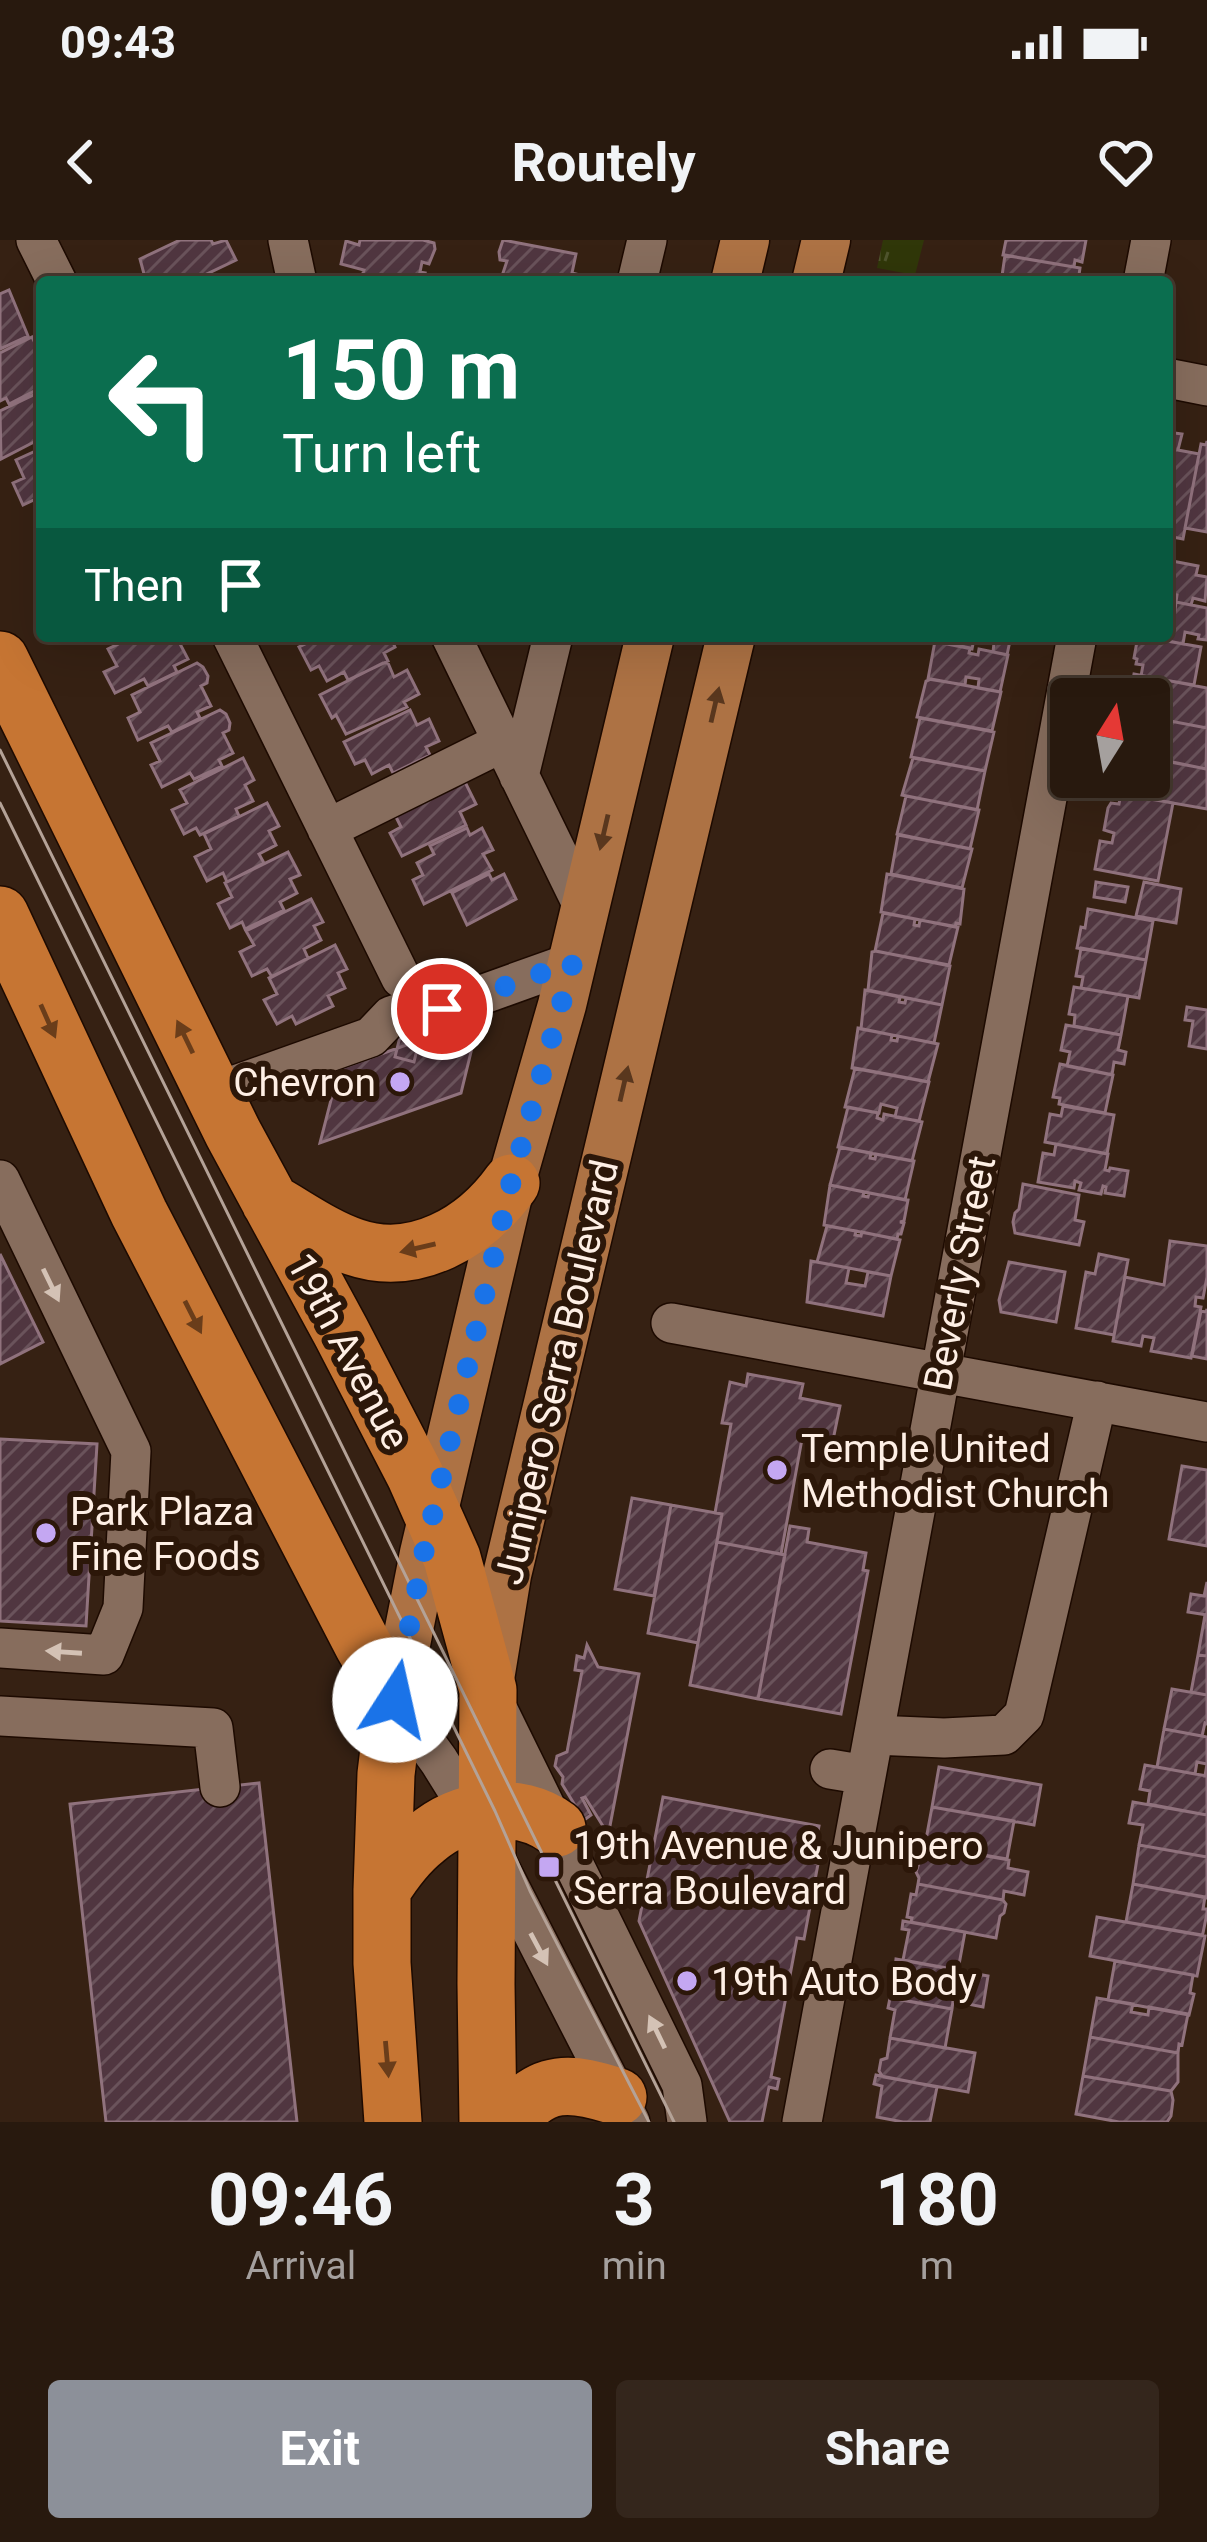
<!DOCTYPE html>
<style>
body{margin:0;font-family:Roboto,sans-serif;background:#34261c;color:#f1f3f6;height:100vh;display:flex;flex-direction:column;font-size:45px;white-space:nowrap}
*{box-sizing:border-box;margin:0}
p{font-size:39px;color:#a5a09e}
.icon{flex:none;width:66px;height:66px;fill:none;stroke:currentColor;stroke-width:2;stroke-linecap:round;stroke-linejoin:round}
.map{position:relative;height:1882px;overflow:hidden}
.drawer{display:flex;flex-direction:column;background:#28190e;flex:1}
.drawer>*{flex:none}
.banner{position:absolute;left:36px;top:36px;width:1137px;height:366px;border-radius:12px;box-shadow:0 12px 48px #0002,0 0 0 3px #44382e;background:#0b6e4f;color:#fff;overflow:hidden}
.needle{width:78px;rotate:11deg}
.tools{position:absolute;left:1050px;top:438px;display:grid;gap:24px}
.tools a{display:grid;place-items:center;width:120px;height:120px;border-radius:12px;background:#28190e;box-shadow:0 12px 48px #0002,0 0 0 3px #44382e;font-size:60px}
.pin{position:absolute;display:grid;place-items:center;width:102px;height:102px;color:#fff;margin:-51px;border:6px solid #fff;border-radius:50%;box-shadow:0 3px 12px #0007}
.me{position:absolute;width:132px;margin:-66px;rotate:10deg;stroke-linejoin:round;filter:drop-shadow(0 0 9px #0008)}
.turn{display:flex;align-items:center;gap:42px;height:252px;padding:0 48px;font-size:54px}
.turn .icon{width:156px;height:156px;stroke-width:2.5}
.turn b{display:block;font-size:84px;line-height:102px}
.then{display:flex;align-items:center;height:114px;padding:0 48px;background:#0003;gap:24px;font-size:45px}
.eta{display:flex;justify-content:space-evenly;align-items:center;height:204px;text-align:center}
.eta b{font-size:72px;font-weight:700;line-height:84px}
.action{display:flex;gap:24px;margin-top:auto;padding:24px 48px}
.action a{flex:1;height:138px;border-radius:12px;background:#8c9099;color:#fff;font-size:48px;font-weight:700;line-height:138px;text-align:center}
.action a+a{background:#34261c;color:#f1f3f6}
.status{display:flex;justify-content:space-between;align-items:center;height:84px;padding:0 60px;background:#28190e;direction:ltr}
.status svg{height:33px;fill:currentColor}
header{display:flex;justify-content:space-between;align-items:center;height:156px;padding:0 48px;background:#28190e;font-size:54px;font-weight:700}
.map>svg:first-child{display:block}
.grass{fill:url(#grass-tufts)}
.building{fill:url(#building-hatch);stroke:#90727d;stroke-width:3}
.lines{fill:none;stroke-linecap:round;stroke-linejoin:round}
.minor-casing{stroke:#1d0a00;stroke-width:42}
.major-casing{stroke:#1d0a00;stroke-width:51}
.highway-casing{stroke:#1d0a00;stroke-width:60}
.minor{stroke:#876d5d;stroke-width:39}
.major{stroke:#ad7244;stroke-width:48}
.highway{stroke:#c67533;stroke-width:57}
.tram{stroke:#b4a297;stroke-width:3}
.oneway{fill:#59371e}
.oneway2{fill:#6a3d1a}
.oneway3{fill:#d4c2b5}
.route{stroke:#1a73e8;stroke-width:21;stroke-dasharray:0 37.8}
.poi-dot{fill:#c4a7f2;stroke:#2c1709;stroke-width:4.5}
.labels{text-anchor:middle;stroke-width:12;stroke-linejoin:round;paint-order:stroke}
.poi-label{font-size:39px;fill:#feefe5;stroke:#2c1709;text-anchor:start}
.street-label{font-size:39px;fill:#feefe5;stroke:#2c1709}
</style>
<div class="status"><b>09:43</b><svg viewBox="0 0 49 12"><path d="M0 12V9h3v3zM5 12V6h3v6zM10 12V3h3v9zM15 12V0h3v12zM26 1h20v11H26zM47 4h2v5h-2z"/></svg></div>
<header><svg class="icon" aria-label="back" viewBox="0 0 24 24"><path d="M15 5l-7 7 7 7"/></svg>Routely<svg class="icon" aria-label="heart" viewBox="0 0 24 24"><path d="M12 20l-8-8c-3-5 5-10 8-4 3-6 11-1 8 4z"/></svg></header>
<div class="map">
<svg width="1207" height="1882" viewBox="0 0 1207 1882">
<defs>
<pattern id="grass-tufts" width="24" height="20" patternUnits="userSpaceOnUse" patternTransform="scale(3)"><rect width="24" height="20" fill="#303709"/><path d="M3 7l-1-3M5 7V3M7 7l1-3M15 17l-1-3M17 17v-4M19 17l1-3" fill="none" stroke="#4f542d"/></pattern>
<pattern id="building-hatch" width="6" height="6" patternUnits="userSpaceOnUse" patternTransform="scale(3)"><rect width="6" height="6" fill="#503640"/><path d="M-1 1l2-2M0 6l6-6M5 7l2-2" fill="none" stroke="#6a535b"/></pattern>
</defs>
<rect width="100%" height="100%" fill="#362113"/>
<!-- grass -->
<path class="grass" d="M 883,0 L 924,0 L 915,35 L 877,28 Z"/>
<!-- building -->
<path class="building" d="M 180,0 L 211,0 L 213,4 L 226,0 L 236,20 L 207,34 L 211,41 L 208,42 L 160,42 L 156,35 L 149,38 L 144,34 L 140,19 Z
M 360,0 L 423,0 L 434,3 L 435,9 L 429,24 L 422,22 L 420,32 L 425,33 L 422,42 L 387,42 L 362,36 L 364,30 L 341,24 L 346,1 L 359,5 Z
M 503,0 L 576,14 L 572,33 L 584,36 L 583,42 L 500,42 L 507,21 L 500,20 L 499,12 Z
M 1006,0 L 1086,0 L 1082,22 L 1075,20 L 1074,27 L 1003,15 Z
M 1005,15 L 1080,28 L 1078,42 L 998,42 L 999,36 L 1002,36 Z
M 9,50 L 28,96 L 0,109 L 0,54 Z
M 32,97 L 42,117 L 38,118 L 42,119 L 42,147 L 9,164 L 6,158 L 0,161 L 0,113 Z
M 42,151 L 42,205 L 39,207 L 36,201 L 1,219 L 0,171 Z
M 1167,192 L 1182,194 L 1178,210 L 1199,214 L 1183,299 L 1167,296 Z
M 1207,201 L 1207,292 L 1185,288 L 1201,204 L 1206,205 Z
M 42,208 L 42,256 L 23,265 L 13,243 L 24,238 L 16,220 Z
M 1167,320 L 1198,326 L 1196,335 L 1207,337 L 1205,361 L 1193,358 L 1191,365 L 1176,362 L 1177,355 L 1167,353 Z
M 1176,362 L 1207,368 L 1207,400 L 1198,399 L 1199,395 L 1185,392 L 1183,404 L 1144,396 L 1167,396 L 1167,368 L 1175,370 Z
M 135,396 L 184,396 L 178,400 L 188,419 L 174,426 L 177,432 L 148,446 L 144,439 L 115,453 L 104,432 L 117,426 L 108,409 Z
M 322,396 L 390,396 L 395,407 L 384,413 L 388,421 L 348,440 L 344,432 L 327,441 L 319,426 L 311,430 L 299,407 Z
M 938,396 L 1011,396 L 1007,415 L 993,412 L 994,403 L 974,399 L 972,409 L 937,402 Z
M 1138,396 L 1201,407 L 1194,445 L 1141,436 L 1143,425 L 1136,424 L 1137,419 L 1134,418 Z
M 935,401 L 970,408 L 969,413 L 978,415 L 979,409 L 1008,415 L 1000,452 L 978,448 L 979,439 L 966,437 L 965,445 L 928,439 Z
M 197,423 L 203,427 L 208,436 L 207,443 L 201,446 L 211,466 L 197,472 L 200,478 L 172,492 L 168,486 L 138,500 L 128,478 L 140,472 L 132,455 Z
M 383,423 L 388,423 L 394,437 L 407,430 L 419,454 L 404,462 L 407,467 L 346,494 L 336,475 L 332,478 L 320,455 Z
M 1134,434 L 1207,448 L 1207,488 L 1149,477 L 1149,459 L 1130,459 Z
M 931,439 L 1001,452 L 992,491 L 917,477 L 926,441 Z
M 220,470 L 226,474 L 230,483 L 229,490 L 223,493 L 233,513 L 219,520 L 222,526 L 194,539 L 190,533 L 162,547 L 151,525 L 160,521 L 151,503 Z
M 410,470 L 417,485 L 429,479 L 439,501 L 426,507 L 430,515 L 393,533 L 389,525 L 372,534 L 365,520 L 355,524 L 344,502 Z
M 1149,477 L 1207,488 L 1206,529 L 1163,520 L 1166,502 L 1161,501 L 1157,519 L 1149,518 Z
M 920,478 L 994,492 L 985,531 L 911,517 Z
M 243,518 L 254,540 L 245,545 L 253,561 L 236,569 L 239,576 L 200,595 L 196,588 L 184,594 L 172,570 L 187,563 L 180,550 Z
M 913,518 L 985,531 L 977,570 L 902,555 Z
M 1149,518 L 1207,529 L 1207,569 L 1110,552 L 1113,537 L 1149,537 Z
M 462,536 L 476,564 L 460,572 L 466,585 L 402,616 L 390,593 L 401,587 L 395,575 Z
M 1121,553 L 1173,563 L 1158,641 L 1095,629 L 1100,601 L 1112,603 L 1114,593 L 1104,590 L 1108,568 L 1111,563 L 1119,564 Z
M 906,556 L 979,570 L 970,609 L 897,594 Z
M 267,563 L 279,586 L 269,591 L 276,605 L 259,614 L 264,623 L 227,642 L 223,633 L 207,641 L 195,617 L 211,609 L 204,594 Z
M 467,588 L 470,595 L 482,588 L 493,610 L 483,614 L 492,630 L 424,664 L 413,640 L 423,635 L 417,623 L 434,614 L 430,606 Z
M 898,595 L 972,609 L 962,648 L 891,634 Z
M 288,612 L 300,635 L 290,639 L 297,653 L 280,662 L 284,670 L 245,689 L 242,682 L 230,688 L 218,664 L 232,657 L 225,643 Z
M 489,634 L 492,640 L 504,634 L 516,659 L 467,685 L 452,653 Z
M 887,634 L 964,649 L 960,684 L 956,683 L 955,687 L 881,672 Z
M 1096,642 L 1128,647 L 1125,662 L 1094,657 Z
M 1144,642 L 1181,649 L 1176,683 L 1136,676 Z
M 311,659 L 323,682 L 314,686 L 321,700 L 304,709 L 308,718 L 272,737 L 267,729 L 252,736 L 240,712 L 254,705 L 246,691 Z
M 1088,669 L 1153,681 L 1146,720 L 1077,708 L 1081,687 L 1085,688 Z
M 883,673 L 915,679 L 914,685 L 919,686 L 920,680 L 958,687 L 949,725 L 875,711 Z
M 335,705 L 347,729 L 338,733 L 345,748 L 328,756 L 333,766 L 296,784 L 292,776 L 277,784 L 264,760 L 277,754 L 269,738 Z
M 1081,708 L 1146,720 L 1139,758 L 1081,748 L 1083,737 L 1076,736 Z
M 876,711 L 950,726 L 942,765 L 868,750 L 872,712 Z
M 1074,747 L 1128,756 L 1121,795 L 1074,786 L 1075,775 L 1069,774 Z
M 865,750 L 900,757 L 899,762 L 905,763 L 906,758 L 942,765 L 934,803 L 861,789 Z
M 1187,767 L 1207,770 L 1207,809 L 1189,806 L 1193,781 L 1185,780 Z
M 479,779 L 461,853 L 320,903 L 339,829 Z
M 404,781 L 423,785 L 414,822 L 395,817 Z
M 1066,785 L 1121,795 L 1118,810 L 1126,812 L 1124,824 L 1114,822 L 1112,835 L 1067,826 L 1070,812 L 1061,810 Z
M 858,788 L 892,795 L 891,800 L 897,801 L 898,796 L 938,804 L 928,842 L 852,828 Z
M 1060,824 L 1113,835 L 1105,873 L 1059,864 L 1060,858 L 1053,857 Z
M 855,828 L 929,842 L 919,881 L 895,877 L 897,868 L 881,864 L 879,873 L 845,867 Z
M 1063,866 L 1114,875 L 1107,914 L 1045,902 L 1050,874 L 1061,876 Z
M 848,867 L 878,873 L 877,878 L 883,880 L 884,874 L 922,882 L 912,921 L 838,907 Z
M 1056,904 L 1108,914 L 1105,930 L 1109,931 L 1110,928 L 1128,931 L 1124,956 L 1105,953 L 1106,947 L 1103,946 L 1101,954 L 1079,950 L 1081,943 L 1075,941 L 1074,948 L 1038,942 L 1043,913 L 1054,915 Z
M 840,907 L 871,913 L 870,918 L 875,919 L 876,914 L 914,921 L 905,960 L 830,945 Z
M 1023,944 L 1079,955 L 1075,980 L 1084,982 L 1079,1005 L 1015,993 L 1013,982 L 1015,973 L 1019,969 Z
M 830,945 L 864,952 L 863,956 L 868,957 L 869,953 L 908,960 L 904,981 L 900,982 L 904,983 L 901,994 L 898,994 L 897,999 L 824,985 Z
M 827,986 L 856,991 L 855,995 L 861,996 L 862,992 L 900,1000 L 891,1036 L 817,1022 Z
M 1170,1001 L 1207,1006 L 1207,1037 L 1203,1058 L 1196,1057 L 1195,1066 L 1201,1067 L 1191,1118 L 1151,1111 L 1154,1098 L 1143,1096 L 1141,1106 L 1113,1101 L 1125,1037 L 1164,1045 Z
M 0,1014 L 43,1102 L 0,1124 Z
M 1099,1014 L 1128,1020 L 1114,1095 L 1076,1088 L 1086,1032 L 1095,1034 Z
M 811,1021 L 849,1028 L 846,1043 L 865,1046 L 868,1032 L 891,1036 L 883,1076 L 807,1062 Z
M 1009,1022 L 1065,1032 L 1056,1082 L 1001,1072 L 999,1060 Z
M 1207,1069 L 1207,1119 L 1192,1116 L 1201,1071 L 1206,1072 Z
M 748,1134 L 803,1144 L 800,1158 L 840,1166 L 832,1205 L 802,1199 L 781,1314 L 717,1302 L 722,1274 L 715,1273 L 731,1184 L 722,1183 L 730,1142 L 746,1146 Z
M 0,1199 L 97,1204 L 86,1386 L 0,1381 Z
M 1182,1226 L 1207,1230 L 1207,1306 L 1169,1299 Z
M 632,1258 L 671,1265 L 654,1356 L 615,1349 Z
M 671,1265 L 722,1274 L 698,1403 L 648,1393 Z
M 790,1286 L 809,1289 L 807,1302 L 866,1313 L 863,1330 L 868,1331 L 841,1474 L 758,1459 Z
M 717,1302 L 785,1315 L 758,1459 L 690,1445 Z
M 1207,1342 L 1207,1375 L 1188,1372 L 1191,1354 L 1204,1356 Z
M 1205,1375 L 1207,1375 L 1207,1416 L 1198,1415 Z
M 587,1405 L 598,1427 L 639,1434 L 609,1591 L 606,1591 L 585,1557 L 582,1558 L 591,1575 L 584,1580 L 562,1544 L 563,1537 L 555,1526 L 557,1516 L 567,1512 L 582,1431 L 575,1430 L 577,1416 L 584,1418 Z
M 1198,1415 L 1207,1416 L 1207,1455 L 1191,1452 Z
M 1172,1449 L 1207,1455 L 1207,1484 L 1205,1483 L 1202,1496 L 1164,1489 Z
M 1164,1489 L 1207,1497 L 1207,1536 L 1205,1536 L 1207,1524 L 1197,1522 L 1195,1534 L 1157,1527 Z
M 1145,1525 L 1207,1536 L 1207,1575 L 1148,1564 L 1150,1551 L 1140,1549 Z
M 939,1527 L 1041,1545 L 1034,1585 L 932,1567 Z
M 259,1543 L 297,1882 L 106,1882 L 70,1564 Z
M 663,1557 L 819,1586 L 812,1622 L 818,1624 L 804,1699 L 797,1698 L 771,1837 L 779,1839 L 777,1849 L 769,1847 L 762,1882 L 730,1882 L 639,1681 Z
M 1133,1562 L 1207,1575 L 1207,1617 L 1139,1605 L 1143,1585 L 1129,1583 Z
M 932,1567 L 1014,1581 L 1007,1619 L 925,1605 Z
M 925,1605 L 1009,1620 L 1008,1628 L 1028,1632 L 1024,1655 L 1004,1651 L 1003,1660 L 918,1644 L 919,1638 L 916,1632 Z
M 1139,1605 L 1207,1617 L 1207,1658 L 1133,1644 Z
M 918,1644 L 1003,1660 L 1006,1664 L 1004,1673 L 1000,1676 L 996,1698 L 911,1682 L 912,1678 L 907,1677 L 911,1654 L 916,1655 Z
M 1133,1644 L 1205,1657 L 1203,1669 L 1207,1669 L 1207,1673 L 1203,1693 L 1202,1695 L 1126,1682 Z
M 1097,1677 L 1205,1696 L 1197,1736 L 1090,1716 Z
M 903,1681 L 965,1692 L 958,1730 L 903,1720 L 909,1690 L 902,1689 Z
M 896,1719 L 988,1736 L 983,1767 L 953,1761 L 952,1769 L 897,1759 L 902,1730 L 895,1728 Z
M 1115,1721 L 1193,1735 L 1190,1753 L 1194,1754 L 1189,1775 L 1108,1760 Z
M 890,1758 L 952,1769 L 945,1808 L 890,1798 L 895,1770 L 888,1768 Z
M 1097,1758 L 1133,1764 L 1131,1772 L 1148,1775 L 1149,1767 L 1188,1774 L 1182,1805 L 1179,1804 L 1178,1813 L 1090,1797 Z
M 1090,1797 L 1178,1813 L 1178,1842 L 1171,1851 L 1083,1836 Z
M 890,1798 L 975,1813 L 968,1852 L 883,1837 L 879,1831 L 881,1820 L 887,1818 Z
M 876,1835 L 937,1847 L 930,1882 L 903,1882 L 877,1877 L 882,1846 L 874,1844 Z
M 1083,1836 L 1171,1851 L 1173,1860 L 1171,1876 L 1167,1882 L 1119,1882 L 1076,1874 Z"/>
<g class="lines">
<defs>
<path id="minor" d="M 36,0 L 57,42
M 288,0 L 297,42
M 637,42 L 647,0
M 1143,42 L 1151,0
M 1167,138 L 1207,146
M 232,396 L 401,738
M 451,396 L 585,670
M 519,536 L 553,396
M 327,589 L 503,502
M 213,853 L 371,797 L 391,776 L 412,769 L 442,769 L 573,722
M 0,940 L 131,1211 L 123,1368 L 104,1415 L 0,1408
M 671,1083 L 1207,1182
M 395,1460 L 439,1521 L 472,1574 L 630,1882
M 493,1460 L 682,1845 L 687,1882
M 0,1476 L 213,1488 L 220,1547
M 874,1495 L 944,1498 L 1004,1495 L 1024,1475 L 1097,1161
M 830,1529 L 866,1535
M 802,1882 L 1077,396"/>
<path id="major" d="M 735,42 L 745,0
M 816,42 L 826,0
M 489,1445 L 507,1335 L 731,396
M 395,1460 L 424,1313 L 511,943 L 562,765 L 650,396"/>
<path id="highway" d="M 0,420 L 233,893 L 341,1092 L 415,1235 L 452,1318 L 488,1450 L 486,1744 L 488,1882
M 0,675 L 139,973 L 363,1405 L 395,1460 L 386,1534 L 382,1650 L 382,1723 L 393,1882
M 270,962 C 297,977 324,997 354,1007 C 415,1028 476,992 511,943
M 382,1650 C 394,1631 407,1613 425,1599 C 461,1568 518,1559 557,1588
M 511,1882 C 539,1837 574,1842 618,1857"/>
</defs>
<!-- minor casing -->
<use href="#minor" class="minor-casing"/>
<!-- major casing -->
<use href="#major" class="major-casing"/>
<!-- highway casing -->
<use href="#highway" class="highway-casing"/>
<!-- minor -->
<use href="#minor" class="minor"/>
<!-- major -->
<use href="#major" class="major"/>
<!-- highway -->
<use href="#highway" class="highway"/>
<!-- tram -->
<path class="tram" d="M 0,510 L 674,1882
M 0,563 L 495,1571 L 530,1651 L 649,1882"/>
</g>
<!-- one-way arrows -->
<defs><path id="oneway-solid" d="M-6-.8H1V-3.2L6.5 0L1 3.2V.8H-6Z" transform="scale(3)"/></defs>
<g class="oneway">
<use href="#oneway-solid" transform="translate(715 465) rotate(-77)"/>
<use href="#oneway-solid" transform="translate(604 592) rotate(103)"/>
<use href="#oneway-solid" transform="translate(624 844) rotate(-77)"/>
</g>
<g class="oneway2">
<use href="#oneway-solid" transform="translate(48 781) rotate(66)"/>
<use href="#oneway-solid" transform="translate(185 797) rotate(-116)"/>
<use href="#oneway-solid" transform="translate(418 1008) rotate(167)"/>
<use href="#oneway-solid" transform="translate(193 1077) rotate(63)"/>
<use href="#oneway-solid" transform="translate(387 1819) rotate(85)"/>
</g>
<g class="oneway3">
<use href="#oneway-solid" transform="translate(51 1045) rotate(64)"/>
<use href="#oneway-solid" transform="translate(64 1412) rotate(-176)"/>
<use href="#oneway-solid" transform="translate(539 1709) rotate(62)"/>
<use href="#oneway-solid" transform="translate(657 1792) rotate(-116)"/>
</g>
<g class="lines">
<!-- route -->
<path class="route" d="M 395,1460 L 424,1312 L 511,943 L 573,722 L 442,769"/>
</g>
<!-- markers -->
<g class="poi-dot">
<circle cx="400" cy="842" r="12"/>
<circle cx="777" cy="1230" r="12"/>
<circle cx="46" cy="1293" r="12"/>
<rect x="537" y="1615" width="24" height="24" rx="6"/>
<circle cx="687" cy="1741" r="12"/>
</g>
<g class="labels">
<!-- poi labels -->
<g class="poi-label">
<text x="376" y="856" text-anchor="end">Chevron</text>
<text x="801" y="1222">Temple United<tspan x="801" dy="45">Methodist Church</tspan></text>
<text x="70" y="1285">Park Plaza<tspan x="70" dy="45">Fine Foods</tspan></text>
<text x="573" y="1619">19th Avenue &amp; Junipero<tspan x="573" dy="45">Serra Boulevard</tspan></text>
<text x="711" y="1755">19th Auto Body</text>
</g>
<!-- street labels -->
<g class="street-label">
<text transform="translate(959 1033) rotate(-79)" y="14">Beverly Street</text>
<text transform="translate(349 1111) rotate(62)" y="14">19th Avenue</text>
<text transform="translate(556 1132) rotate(-77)" y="14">Junipero Serra Boulevard</text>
</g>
</g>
</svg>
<div class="tools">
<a><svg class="needle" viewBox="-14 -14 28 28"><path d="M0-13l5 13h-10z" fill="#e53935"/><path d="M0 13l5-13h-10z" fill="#a5a09e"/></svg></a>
</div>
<div class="pin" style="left:442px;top:769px;background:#d93025"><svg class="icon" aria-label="arrive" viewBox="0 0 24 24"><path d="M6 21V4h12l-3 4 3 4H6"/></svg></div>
<svg class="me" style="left:395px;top:1460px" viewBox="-20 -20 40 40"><circle r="19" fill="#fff"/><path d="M0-13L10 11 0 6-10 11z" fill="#1a73e8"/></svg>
<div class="banner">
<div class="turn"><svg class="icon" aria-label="left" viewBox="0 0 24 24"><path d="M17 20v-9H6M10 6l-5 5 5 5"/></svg><div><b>150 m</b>Turn left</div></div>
<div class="then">Then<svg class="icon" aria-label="arrive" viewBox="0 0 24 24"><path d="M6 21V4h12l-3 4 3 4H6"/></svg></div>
</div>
</div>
<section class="drawer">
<div class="eta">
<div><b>09:46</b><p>Arrival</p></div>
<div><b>3</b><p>min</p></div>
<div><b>180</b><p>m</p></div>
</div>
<div class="action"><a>Exit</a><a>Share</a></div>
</section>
